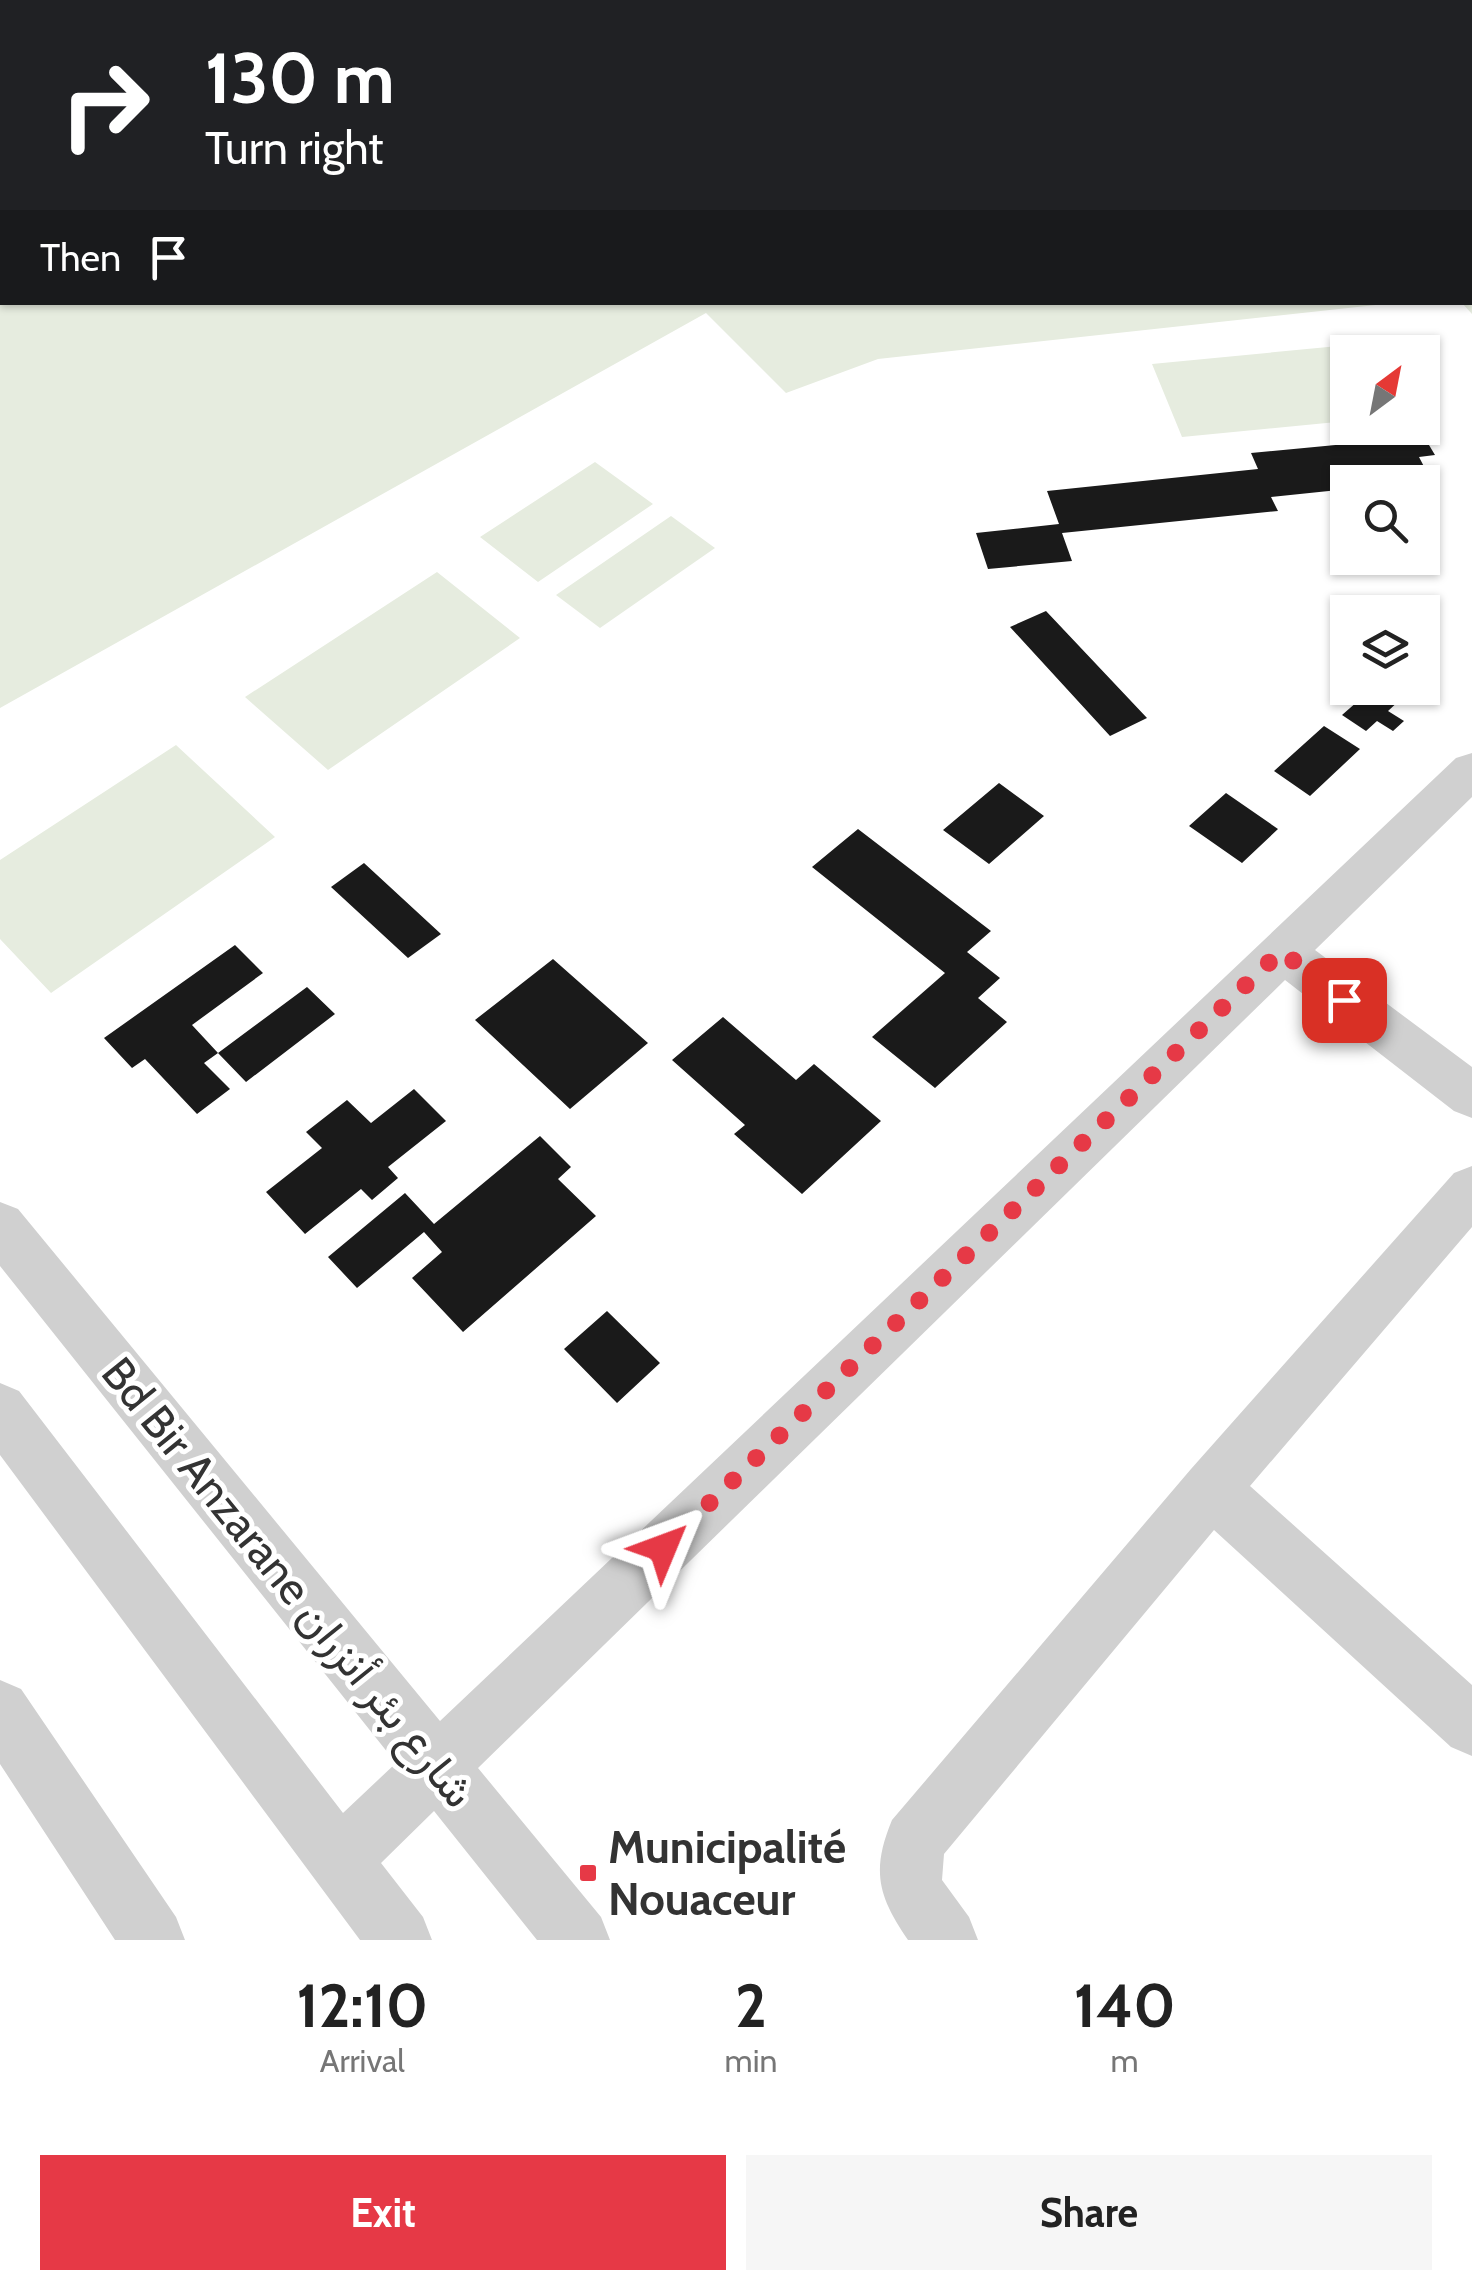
<!DOCTYPE html>
<meta charset="utf-8">
<style>
body{margin:0;font-family:Cabin,Vazirmatn,sans-serif;background:#f6f6f6;color:#222;height:100vh;display:flex;flex-direction:column;font-size:38px;white-space:nowrap}
*{box-sizing:border-box;margin:0}
p{font-size:32px;color:#767676}
.icon{flex:none;width:55px;height:55px;fill:none;stroke:currentColor;stroke-width:2;stroke-linecap:round;stroke-linejoin:round}
.map{position:relative;height:1940px;overflow:hidden}
.side{display:flex;flex-direction:column;background:#fff;flex:1}
.side>*{flex:none}
.banner{position:absolute;left:0px;top:0px;width:1472px;height:305px;box-shadow:0 2px 8px #0004;background:#202124;color:#fff;overflow:hidden}
.needle{width:65px;rotate:32deg}
.tools{position:absolute;left:1330px;top:335px;display:grid;gap:20px}
.tools a{display:grid;place-items:center;width:110px;height:110px;border-radius:0px;background:#fff;box-shadow:0 2px 8px #0004;font-size:50px}
.pin{position:absolute;display:grid;place-items:center;width:85px;height:85px;color:#fff;margin:-42px;border-radius:20px;box-shadow:0 5px 15px #0006}
.me{position:absolute;width:110px;margin:-55px;rotate:46deg;stroke-linejoin:round;filter:drop-shadow(0 0 8px #0008)}
.turn{display:flex;align-items:center;gap:35px;height:210px;padding:0 40px;font-size:45px}
.turn .icon{width:130px;height:130px;stroke-width:2.5}
.turn b{display:block;font-size:70px;line-height:85px}
.then{display:flex;align-items:center;height:95px;padding:0 40px;background:#0003;gap:20px;font-size:38px}
.eta{display:flex;justify-content:space-evenly;align-items:center;height:170px;text-align:center}
.eta b{font-size:60px;font-weight:700;line-height:70px}
.button{display:flex;gap:20px;margin-top:auto;padding:20px 40px}
.button a{flex:1;height:115px;border-radius:0px;background:#e63946;color:#fff;font-size:40px;font-weight:700;line-height:115px;text-align:center}
.button a+a{background:#f6f6f6;color:#222}
.map>svg:first-child{display:block}
.green{fill:#e6ecdf}
.building{fill:#1a1a1a}
.lines{fill:none;stroke-linecap:round;stroke-linejoin:round}
.minor{fill:#d0d0d0;fill-rule:evenodd}
.route{stroke:#e63946;stroke-width:18;stroke-dasharray:0 32.4}
.poi-dot{fill:#e63946;stroke:#fff;stroke-width:4}
.labels{text-anchor:middle;stroke-width:10;stroke-linejoin:round;paint-order:stroke}
.near-street-label{font-size:45px;fill:#333;stroke:#fff}
.near-poi-label{font-size:45px;font-weight:bold;fill:#333;stroke:#fff;text-anchor:start}
</style>
<div class="map">
<svg width="1472" height="1940" viewBox="0 0 1472 1940">
<rect width="100%" height="100%" fill="#fff"/>
<!-- green -->
<path class="green" d="M 0,0 L 1472,0 L 1472,314 L 1462,303 L 1470,302 L 1470,2 L 2,2 L 2,302 L 1394,303 L 878,359 L 786,393 L 706,313 L 0,708 Z
M 1349,345 L 1352,352 L 1348,352 L 1347,421 L 1182,437 L 1152,364 Z
M 595,462 L 653,504 L 538,582 L 480,537 Z
M 671,516 L 715,548 L 600,628 L 556,595 Z
M 437,572 L 520,638 L 328,770 L 245,697 Z
M 176,745 L 275,837 L 51,993 L 0,939 L 0,860 Z"/>
<!-- building -->
<path class="building" d="M 1409,438 L 1411,441 L 1426,440 L 1435,455 L 1419,457 L 1431,480 L 1348,482 L 1348,489 L 1271,497 L 1278,511 L 1062,533 L 1072,561 L 988,569 L 976,533 L 1059,524 L 1047,491 L 1258,469 L 1251,453 Z
M 1046,611 L 1147,718 L 1110,736 L 1010,627 Z
M 1348,678 L 1348,688 L 1382,688 L 1401,699 L 1388,711 L 1404,721 L 1393,731 L 1377,721 L 1366,731 L 1342,715 L 1358,701 L 1338,687 Z
M 1324,726 L 1360,749 L 1310,796 L 1274,771 Z
M 999,783 L 1044,816 L 989,864 L 943,830 Z
M 1226,793 L 1278,829 L 1242,863 L 1189,826 Z
M 858,829 L 991,931 L 967,952 L 1000,978 L 978,998 L 1007,1022 L 935,1088 L 872,1037 L 945,973 L 812,867 Z
M 364,863 L 441,934 L 408,958 L 331,887 Z
M 235,945 L 263,973 L 192,1025 L 218,1053 L 204,1063 L 230,1089 L 197,1114 L 145,1059 L 132,1068 L 104,1038 Z
M 553,959 L 648,1043 L 570,1109 L 475,1020 Z
M 307,987 L 335,1014 L 246,1082 L 218,1053 Z
M 723,1017 L 796,1080 L 814,1064 L 881,1121 L 802,1194 L 734,1134 L 745,1125 L 672,1060 Z
M 414,1089 L 446,1121 L 388,1167 L 398,1178 L 372,1200 L 361,1189 L 305,1234 L 266,1192 L 322,1148 L 306,1132 L 347,1100 L 371,1123 Z
M 540,1136 L 571,1167 L 558,1179 L 596,1216 L 463,1332 L 412,1278 L 442,1252 L 424,1232 L 357,1288 L 328,1257 L 405,1193 L 434,1224 Z
M 607,1311 L 660,1363 L 617,1403 L 564,1349 Z"/>
<g class="lines">
<!-- minor -->
<path class="minor" d="M 1472,753 L 1472,797 L 1315,950 L 1472,1067 L 1472,1118 L 1454,1111 L 1285,980 L 478,1768 L 601,1917 L 610,1940 L 537,1940 L 434,1811 L 381,1863 L 423,1917 L 432,1940 L 360,1940 L 0,1455 L 0,1383 L 19,1391 L 343,1813 L 396,1763 L 0,1266 L 0,1202 L 18,1209 L 440,1721 L 1456,758 Z
M 1472,1166 L 1472,1227 L 1250,1486 L 1472,1685 L 1472,1756 L 1451,1747 L 1214,1530 L 944,1854 L 942,1880 L 969,1917 L 978,1940 L 908,1940 C 878,1896 871,1871 892,1820 L 1191,1469 L 1454,1173 Z
M 0,1680 L 21,1689 L 176,1917 L 185,1940 L 115,1940 L 0,1764 Z"/>
</g>
<g class="lines">
<!-- route -->
<path class="route" d="M 663,1548 L 1281,951 L 1344,1000"/>
</g>
<!-- markers -->
<rect class="poi-dot" x="578" y="1863" width="20" height="20" rx="5"/>
<g class="labels">
<!-- near-street labels -->
<g class="near-street-label">
<text transform="translate(289 1582) rotate(51)" y="16">Bd Bir Anzarane شارع بئر أنزران</text>
</g>
<!-- near-poi labels -->
<g class="near-poi-label">
<text x="608" y="1863">Municipalité<tspan x="608" dy="52">Nouaceur</tspan></text>
</g>
</g>
</svg>
<div class="tools">
<a><svg class="needle" viewBox="-14 -14 28 28"><path d="M0-13l5 13h-10z" fill="#e53935"/><path d="M0 13l5-13h-10z" fill="#767676"/></svg></a>
<a><svg class="icon" aria-label="search" viewBox="0 0 24 24"><circle cx="10" cy="10" r="6"/><path d="M15 15l6 6"/></svg></a>
<a><svg class="icon" aria-label="layers" viewBox="0 0 24 24"><path d="M12 4l9 5-9 5-9-5zM3 14l9 5 9-5"/></svg></a>
</div>
<div class="pin" style="left:1344px;top:1000px;background:#d93025"><svg class="icon" aria-label="arrive" viewBox="0 0 24 24"><path d="M6 21V4h12l-3 4 3 4H6"/></svg></div>
<svg class="me" style="left:663px;top:1548px" viewBox="-20 -20 40 40"><path d="M0-17L14 15 0 8-14 15z" fill="#e63946" stroke="#fff" stroke-width="4"/></svg>
<div class="banner">
<div class="turn"><svg class="icon" aria-label="right" viewBox="0 0 24 24"><path d="M7 20v-9h11M14 6l5 5-5 5"/></svg><div><b>130 m</b>Turn right</div></div>
<div class="then">Then<svg class="icon" aria-label="arrive" viewBox="0 0 24 24"><path d="M6 21V4h12l-3 4 3 4H6"/></svg></div>
</div>
</div>
<section class="side">
<div class="eta">
<div><b>12:10</b><p>Arrival</p></div>
<div><b>2</b><p>min</p></div>
<div><b>140</b><p>m</p></div>
</div>
<div class="button"><a>Exit</a><a>Share</a></div>
</section>
